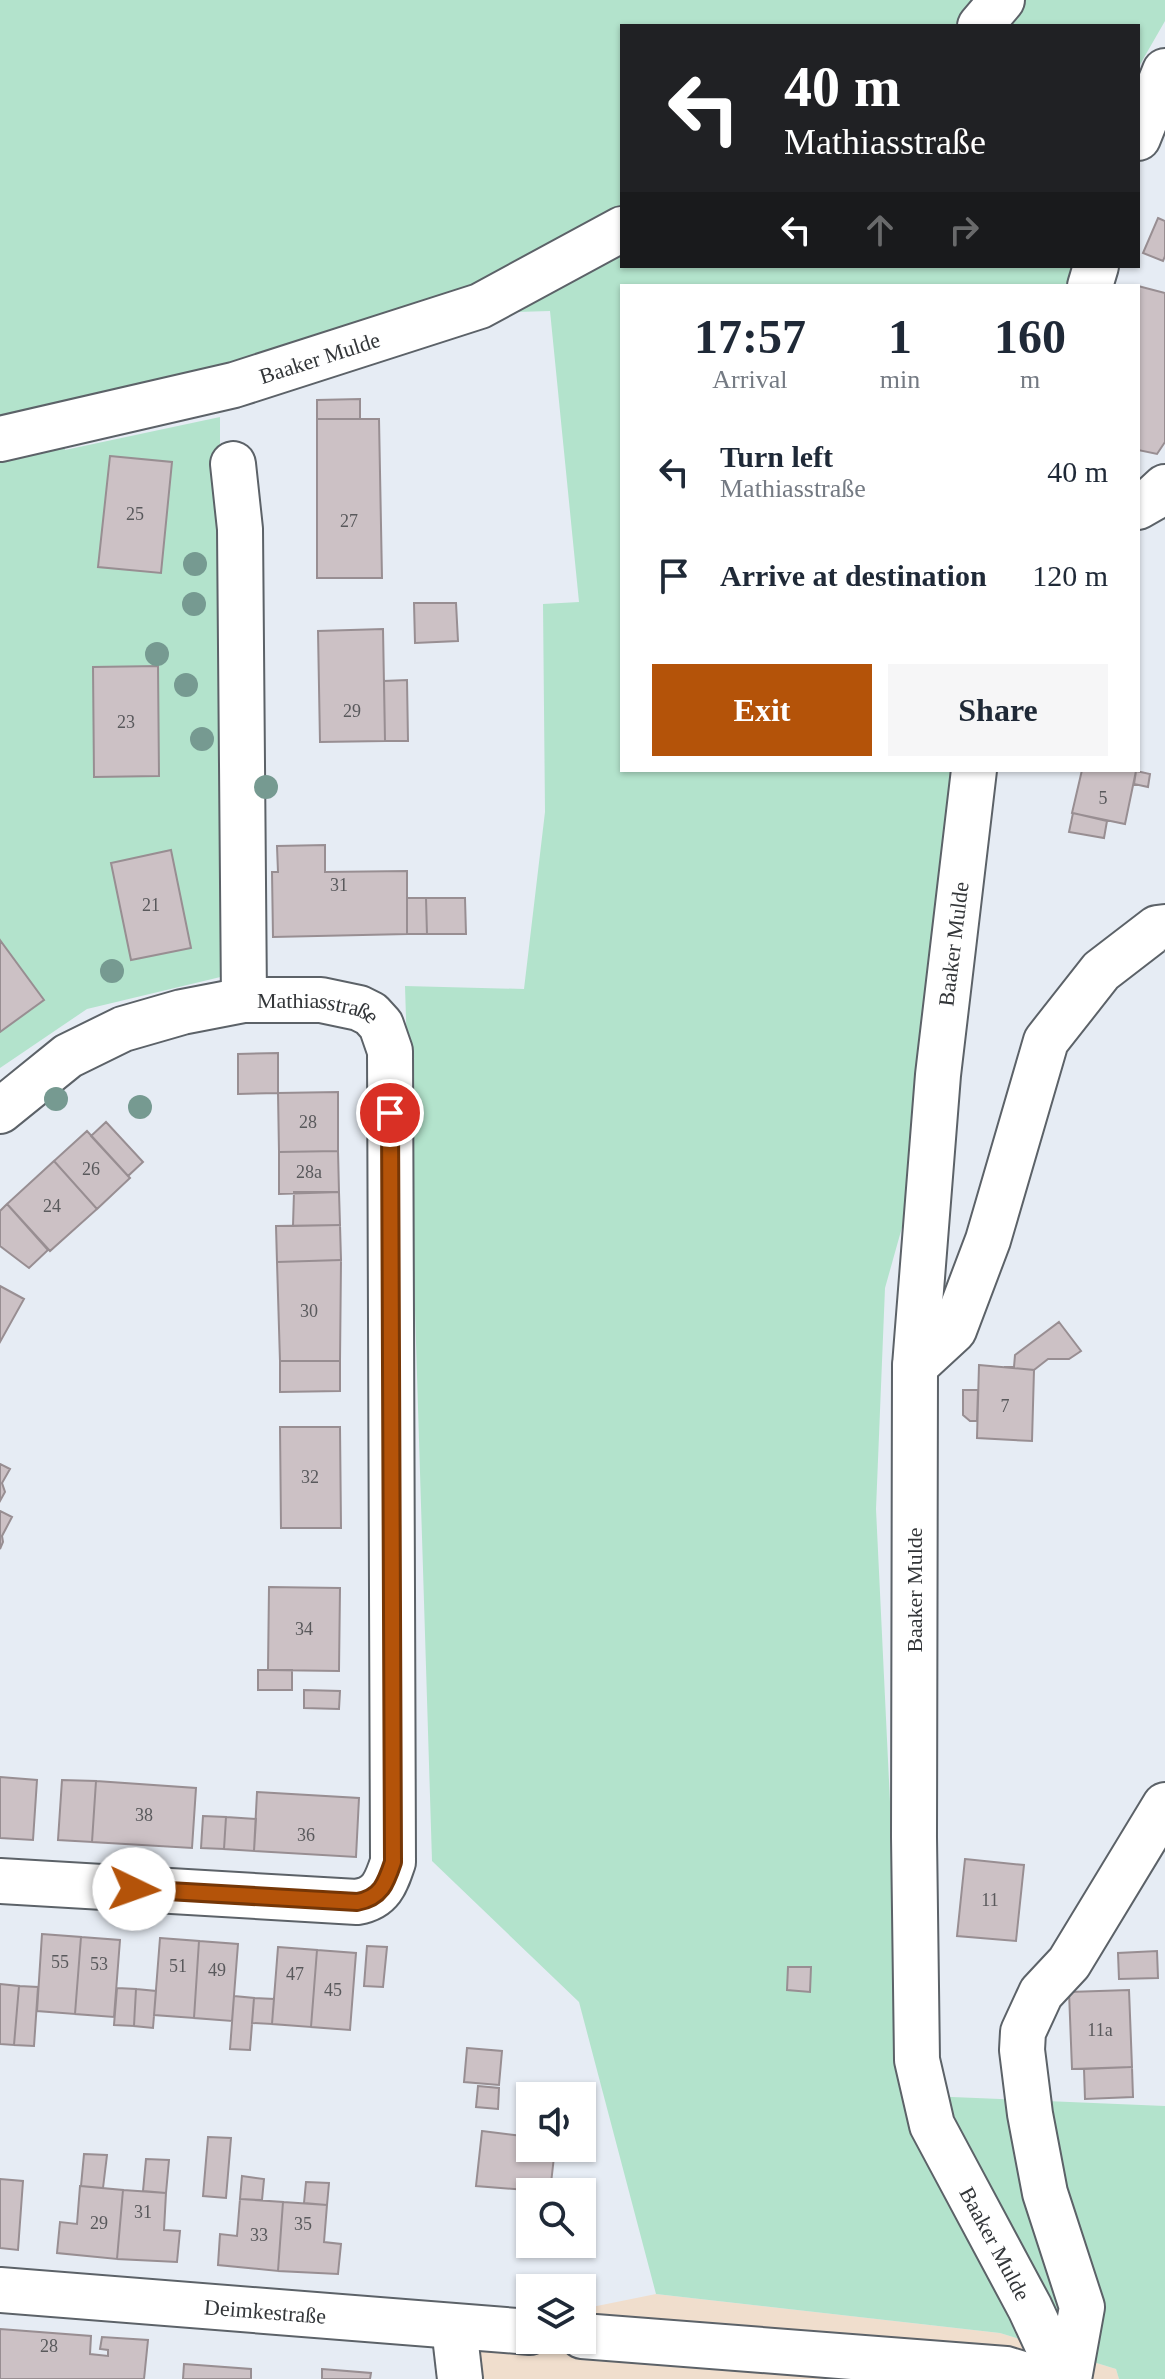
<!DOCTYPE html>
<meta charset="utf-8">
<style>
body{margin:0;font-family:"Times New Roman",serif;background:#f6f6f7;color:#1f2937;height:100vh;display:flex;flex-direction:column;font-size:30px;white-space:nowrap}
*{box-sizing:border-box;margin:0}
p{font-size:26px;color:#747a83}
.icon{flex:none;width:44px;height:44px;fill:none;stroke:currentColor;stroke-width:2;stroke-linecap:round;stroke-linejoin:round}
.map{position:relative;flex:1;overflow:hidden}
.sheet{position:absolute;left:620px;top:284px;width:520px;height:488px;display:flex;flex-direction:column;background:#fff;border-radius:0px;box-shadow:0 2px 6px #0004}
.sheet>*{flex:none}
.banner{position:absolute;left:620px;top:24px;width:520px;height:244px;border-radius:0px;box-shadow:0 2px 6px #0004;background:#202124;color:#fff;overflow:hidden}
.fabs{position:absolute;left:516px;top:2082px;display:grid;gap:16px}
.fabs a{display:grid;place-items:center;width:80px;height:80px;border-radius:0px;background:#fff;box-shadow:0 2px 6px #0004;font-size:40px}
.pin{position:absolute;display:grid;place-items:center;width:68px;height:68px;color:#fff;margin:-34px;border:4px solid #fff;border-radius:50%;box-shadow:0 2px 8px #0007}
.me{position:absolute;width:88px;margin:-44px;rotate:93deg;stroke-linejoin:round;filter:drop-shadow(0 0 6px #0008)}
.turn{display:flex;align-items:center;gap:28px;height:168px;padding:0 32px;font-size:36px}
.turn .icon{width:104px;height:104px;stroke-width:2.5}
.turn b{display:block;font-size:56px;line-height:68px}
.lanes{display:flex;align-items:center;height:76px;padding:0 32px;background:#0003;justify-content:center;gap:40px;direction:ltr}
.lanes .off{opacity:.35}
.eta{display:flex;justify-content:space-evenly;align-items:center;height:136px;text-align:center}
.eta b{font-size:48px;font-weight:800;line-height:56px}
.primary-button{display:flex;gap:16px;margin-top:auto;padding:16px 32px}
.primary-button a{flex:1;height:92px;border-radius:0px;background:#b45309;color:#fff;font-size:32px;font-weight:800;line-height:92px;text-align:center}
.primary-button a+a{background:#f6f6f7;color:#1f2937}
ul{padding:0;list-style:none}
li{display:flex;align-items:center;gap:24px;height:104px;padding:0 32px}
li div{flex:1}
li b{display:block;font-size:30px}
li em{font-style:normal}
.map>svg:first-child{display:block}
.industrial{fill:#f0decd}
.green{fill:#b3e3cc}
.building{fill:#ccc1c5;stroke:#988e92;stroke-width:2}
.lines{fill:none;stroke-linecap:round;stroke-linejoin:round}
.minor-casing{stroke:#5c6268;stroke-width:48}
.minor{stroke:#fff;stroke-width:44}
.tree{fill:#769a91}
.route-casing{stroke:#753606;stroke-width:20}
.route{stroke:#b45309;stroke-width:14}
.labels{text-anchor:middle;stroke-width:6;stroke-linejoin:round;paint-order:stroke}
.number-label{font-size:18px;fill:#59595c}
.street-label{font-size:22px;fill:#333639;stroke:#fff}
</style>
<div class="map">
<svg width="1165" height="2379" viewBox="0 0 1165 2379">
<rect width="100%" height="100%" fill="#e6ecf4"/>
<!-- industrial -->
<path class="industrial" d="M 656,2294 L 1000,2333 L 1116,2369 L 1119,2379 L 447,2379 L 442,2339 L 582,2340 L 582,2309 Z"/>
<!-- green -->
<path class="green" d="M 0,0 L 1165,0 L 1165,21 L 1138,68 L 1138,26 L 622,26 L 622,266 L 1089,266 L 1084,286 L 622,286 L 622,770 L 967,770 L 908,1206 L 885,1288 L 876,1509 L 904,2095 L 1165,2106 L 1165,2379 L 1119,2379 L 1116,2369 L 1000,2333 L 656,2294 L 579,2002 L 432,1861 L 405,986 L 524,989 L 545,812 L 543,604 L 579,602 L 550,311 L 438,314 L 65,417 L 65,450 L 220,417 L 220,734 L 233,974 L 87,1009 L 0,1068 Z"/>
<!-- building -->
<path class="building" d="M 1158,218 L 1165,221 L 1165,256 L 1163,261 L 1143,253 Z
M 1138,286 L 1165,293 L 1165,442 L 1157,454 L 1138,450 Z
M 360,399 L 360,419 L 317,419 L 317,400 Z
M 317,419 L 379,419 L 382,578 L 317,578 Z
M 110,456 L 172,462 L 161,573 L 98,567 Z
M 414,603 L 456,603 L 458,641 L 415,643 Z
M 383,629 L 385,741 L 320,742 L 318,631 Z
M 158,666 L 159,776 L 94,777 L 93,667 Z
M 407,680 L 408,741 L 385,741 L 384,681 Z
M 1082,770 L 1136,771 L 1125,824 L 1072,813 Z
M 1136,771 L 1150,774 L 1148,787 L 1134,784 Z
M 1073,813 L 1107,821 L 1104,838 L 1069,832 Z
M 325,845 L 325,872 L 407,871 L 407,934 L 273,937 L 272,872 L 278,872 L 277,846 Z
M 171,850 L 191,948 L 131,960 L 111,863 Z
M 407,898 L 426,898 L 427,934 L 407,934 Z
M 426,898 L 465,898 L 466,934 L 427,934 Z
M 0,940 L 44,1000 L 0,1032 Z
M 278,1053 L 278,1093 L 238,1094 L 238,1054 Z
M 338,1092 L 338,1151 L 279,1152 L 278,1093 Z
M 106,1122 L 143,1162 L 128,1176 L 91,1136 Z
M 87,1131 L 130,1178 L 97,1209 L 54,1161 Z
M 338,1151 L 339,1192 L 279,1194 L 279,1152 Z
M 54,1161 L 97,1209 L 50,1251 L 7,1204 Z
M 294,1192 L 339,1192 L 340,1225 L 293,1226 Z
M 7,1204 L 48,1250 L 29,1268 L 0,1246 L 0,1211 Z
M 340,1225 L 341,1260 L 277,1262 L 276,1226 Z
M 341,1260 L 340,1361 L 280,1361 L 277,1262 Z
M 0,1286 L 24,1299 L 0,1342 Z
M 1059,1322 L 1081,1351 L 1069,1359 L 1048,1359 L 1034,1370 L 1004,1367 L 1014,1367 L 1015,1355 Z
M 280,1361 L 340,1361 L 340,1391 L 280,1392 Z
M 979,1365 L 1034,1370 L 1032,1441 L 977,1438 Z
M 963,1390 L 978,1390 L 977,1421 L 970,1421 L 963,1415 Z
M 280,1427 L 340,1427 L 341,1528 L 281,1528 Z
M 0,1464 L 10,1469 L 2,1483 L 5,1492 L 0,1501 Z
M 0,1511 L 12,1517 L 2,1536 L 3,1542 L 0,1549 Z
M 269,1587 L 340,1588 L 339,1671 L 268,1670 Z
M 258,1670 L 292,1670 L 292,1690 L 258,1690 Z
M 304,1690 L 340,1691 L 339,1709 L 304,1708 Z
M 0,1777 L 37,1780 L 33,1840 L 0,1838 Z
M 62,1780 L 96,1781 L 92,1842 L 58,1840 Z
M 96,1781 L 196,1788 L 192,1848 L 92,1842 Z
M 257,1792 L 359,1798 L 356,1857 L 254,1851 Z
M 203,1816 L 226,1817 L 224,1849 L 201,1848 Z
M 226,1817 L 256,1819 L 254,1851 L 224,1849 Z
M 965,1859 L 1024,1865 L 1016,1941 L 957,1936 Z
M 42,1934 L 81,1937 L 75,2014 L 37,2011 Z
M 81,1937 L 120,1940 L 114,2017 L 75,2014 Z
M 160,1938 L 199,1941 L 194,2018 L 154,2015 Z
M 199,1941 L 238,1944 L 232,2021 L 194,2018 Z
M 367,1946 L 387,1947 L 383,1987 L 364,1986 Z
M 278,1947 L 317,1950 L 311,2027 L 272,2024 Z
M 317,1950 L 356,1953 L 350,2030 L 311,2027 Z
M 1157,1951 L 1158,1978 L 1119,1979 L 1118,1953 Z
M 788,1967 L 811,1967 L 810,1992 L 787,1990 Z
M 0,1984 L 19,1986 L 14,2045 L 0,2044 Z
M 19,1986 L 38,1987 L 34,2046 L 14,2045 Z
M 117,1988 L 136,1989 L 134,2026 L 114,2025 Z
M 136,1989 L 156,1991 L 153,2028 L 134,2026 Z
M 1129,1990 L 1132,2067 L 1072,2069 L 1069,1992 Z
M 234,1996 L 254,1998 L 250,2050 L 230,2049 Z
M 254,1998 L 274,1999 L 272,2024 L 252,2023 Z
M 467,2048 L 502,2051 L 499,2085 L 464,2082 Z
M 1132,2067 L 1133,2097 L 1085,2099 L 1084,2069 Z
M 478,2086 L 499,2088 L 498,2109 L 476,2107 Z
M 482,2131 L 530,2137 L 530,2148 L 555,2148 L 550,2192 L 476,2186 Z
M 208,2137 L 231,2138 L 226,2198 L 203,2196 Z
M 84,2154 L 107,2155 L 103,2188 L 81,2186 Z
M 146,2159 L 169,2160 L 166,2193 L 143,2191 Z
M 242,2176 L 264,2179 L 262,2200 L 240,2199 Z
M 0,2179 L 23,2181 L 18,2250 L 0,2248 Z
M 306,2182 L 329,2183 L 327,2205 L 304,2203 Z
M 80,2186 L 123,2190 L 117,2259 L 57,2253 L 60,2222 L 77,2224 Z
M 123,2190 L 166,2193 L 164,2230 L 180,2231 L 177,2262 L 117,2259 Z
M 240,2199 L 283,2202 L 278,2271 L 218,2265 L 220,2234 L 237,2236 Z
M 283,2202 L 327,2205 L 324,2242 L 341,2244 L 338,2274 L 278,2271 Z
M 0,2329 L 91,2336 L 90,2354 L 108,2356 L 108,2350 L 100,2349 L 102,2337 L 148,2340 L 144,2379 L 0,2379 Z
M 184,2364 L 251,2369 L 251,2379 L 183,2379 Z
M 322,2369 L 371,2373 L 370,2379 L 322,2379 Z"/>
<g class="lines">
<defs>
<g id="minor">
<path d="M 980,26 L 1002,0"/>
<path d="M 1138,138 L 1165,71"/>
<path d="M 1090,286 L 1096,266"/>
<path id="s1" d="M 0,439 L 234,385 L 480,306 L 622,229"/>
<path d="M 233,464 L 240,529 L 244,1000"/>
<path d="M 1138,507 L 1152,499 L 1165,487"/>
<path id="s2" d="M 974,770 L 938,1075 L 915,1366 L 914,1837 L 917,2060 L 932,2125 L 1030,2308 L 1063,2379"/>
<path id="s3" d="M 0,1111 L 68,1056 L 123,1029 L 182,1012 L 244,1000 L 321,1000 L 359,1008 L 371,1014 L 381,1025 L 390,1051 L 393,1862 C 386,1883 381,1898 357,1902 L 0,1881"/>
<path d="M 915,1366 L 954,1330 L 988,1240 L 1046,1041 L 1101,971 L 1157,928 L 1165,927"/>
<path id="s4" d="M 0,2290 L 530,2332"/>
<path d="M 454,2327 L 460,2379"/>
<path d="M 582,2336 L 1006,2369 L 1039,2379"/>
<path d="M 1069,2379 L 1082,2307 L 1045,2193 L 1030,2114 L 1022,2050 L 1023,2032 L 1041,1993 L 1069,1963 L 1165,1805"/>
</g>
</defs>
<!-- minor casing -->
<use href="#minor" class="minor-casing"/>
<!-- minor -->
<use href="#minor" class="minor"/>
</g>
<!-- trees -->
<g class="tree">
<circle cx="195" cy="564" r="12"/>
<circle cx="194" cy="604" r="12"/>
<circle cx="157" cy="654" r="12"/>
<circle cx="186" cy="685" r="12"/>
<circle cx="202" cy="739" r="12"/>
<circle cx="266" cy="787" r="12"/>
<circle cx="112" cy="971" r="12"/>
<circle cx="56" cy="1099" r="12"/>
<circle cx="140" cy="1107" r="12"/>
</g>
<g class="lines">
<defs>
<path id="route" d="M 134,1889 L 357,1902 C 381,1898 386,1883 393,1862 L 390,1113"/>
</defs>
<!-- route casing -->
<use href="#route" class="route-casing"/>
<!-- route -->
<use href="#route" class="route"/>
</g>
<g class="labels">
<!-- number labels -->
<g class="number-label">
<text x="135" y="520">25</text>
<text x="349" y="527">27</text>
<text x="352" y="717">29</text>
<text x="126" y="728">23</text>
<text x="1103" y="804">5</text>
<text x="339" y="891">31</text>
<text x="151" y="911">21</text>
<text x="308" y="1128">28</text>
<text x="91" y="1175">26</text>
<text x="309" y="1178">28a</text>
<text x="52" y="1212">24</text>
<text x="309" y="1317">30</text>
<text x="1005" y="1412">7</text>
<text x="310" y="1483">32</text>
<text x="304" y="1635">34</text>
<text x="144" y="1821">38</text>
<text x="306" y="1841">36</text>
<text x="990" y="1906">11</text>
<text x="60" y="1968">55</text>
<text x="99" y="1970">53</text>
<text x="178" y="1972">51</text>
<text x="217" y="1976">49</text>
<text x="295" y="1980">47</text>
<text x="333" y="1996">45</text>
<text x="1100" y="2036">11a</text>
<text x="143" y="2218">31</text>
<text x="99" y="2229">29</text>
<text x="303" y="2230">35</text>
<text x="259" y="2241">33</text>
<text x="49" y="2352">28</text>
</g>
<!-- street labels -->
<g class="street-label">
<text dy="8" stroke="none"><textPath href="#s1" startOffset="330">Baaker Mulde</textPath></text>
<text transform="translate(953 944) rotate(-83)" y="8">Baaker Mulde</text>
<text dy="8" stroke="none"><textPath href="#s3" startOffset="348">Mathiasstraße</textPath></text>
<text transform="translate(914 1590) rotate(-90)" y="8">Baaker Mulde</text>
<text dy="8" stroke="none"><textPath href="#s2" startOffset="1494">Baaker Mulde</textPath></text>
<text dy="8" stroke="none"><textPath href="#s4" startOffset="266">Deimkestraße</textPath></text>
</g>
</g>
</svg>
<div class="fabs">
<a><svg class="icon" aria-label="sound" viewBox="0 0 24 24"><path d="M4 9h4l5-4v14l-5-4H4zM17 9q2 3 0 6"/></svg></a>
<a><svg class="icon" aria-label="search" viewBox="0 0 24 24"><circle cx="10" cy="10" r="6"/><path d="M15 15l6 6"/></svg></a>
<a><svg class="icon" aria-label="layers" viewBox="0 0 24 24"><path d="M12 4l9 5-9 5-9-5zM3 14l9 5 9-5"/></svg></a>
</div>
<div class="pin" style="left:390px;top:1113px;background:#d93025"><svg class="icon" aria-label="arrive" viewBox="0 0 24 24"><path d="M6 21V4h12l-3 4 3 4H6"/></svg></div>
<svg class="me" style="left:134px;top:1889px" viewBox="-20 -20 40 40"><circle r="19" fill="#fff"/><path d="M0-13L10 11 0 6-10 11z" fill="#b45309"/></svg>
<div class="banner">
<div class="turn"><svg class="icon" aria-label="left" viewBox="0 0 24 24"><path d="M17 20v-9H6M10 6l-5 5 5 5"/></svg><div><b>40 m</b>Mathiasstraße</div></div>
<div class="lanes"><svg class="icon" aria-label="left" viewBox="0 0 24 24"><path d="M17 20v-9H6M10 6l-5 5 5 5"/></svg><svg class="icon off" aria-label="ahead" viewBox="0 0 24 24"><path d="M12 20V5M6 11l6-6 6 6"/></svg><svg class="icon off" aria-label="right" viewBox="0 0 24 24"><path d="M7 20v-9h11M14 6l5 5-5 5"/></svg></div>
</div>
<section class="sheet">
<div class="eta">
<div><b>17:57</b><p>Arrival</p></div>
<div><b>1</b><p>min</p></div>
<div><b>160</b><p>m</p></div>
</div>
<ul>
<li><svg class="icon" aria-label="left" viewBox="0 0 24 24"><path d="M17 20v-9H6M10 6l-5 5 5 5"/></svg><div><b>Turn left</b><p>Mathiasstraße</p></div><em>40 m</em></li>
<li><svg class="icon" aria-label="arrive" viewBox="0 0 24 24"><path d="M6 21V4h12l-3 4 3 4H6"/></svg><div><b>Arrive at destination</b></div><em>120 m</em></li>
</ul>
<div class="primary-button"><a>Exit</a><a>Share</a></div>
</section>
</div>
